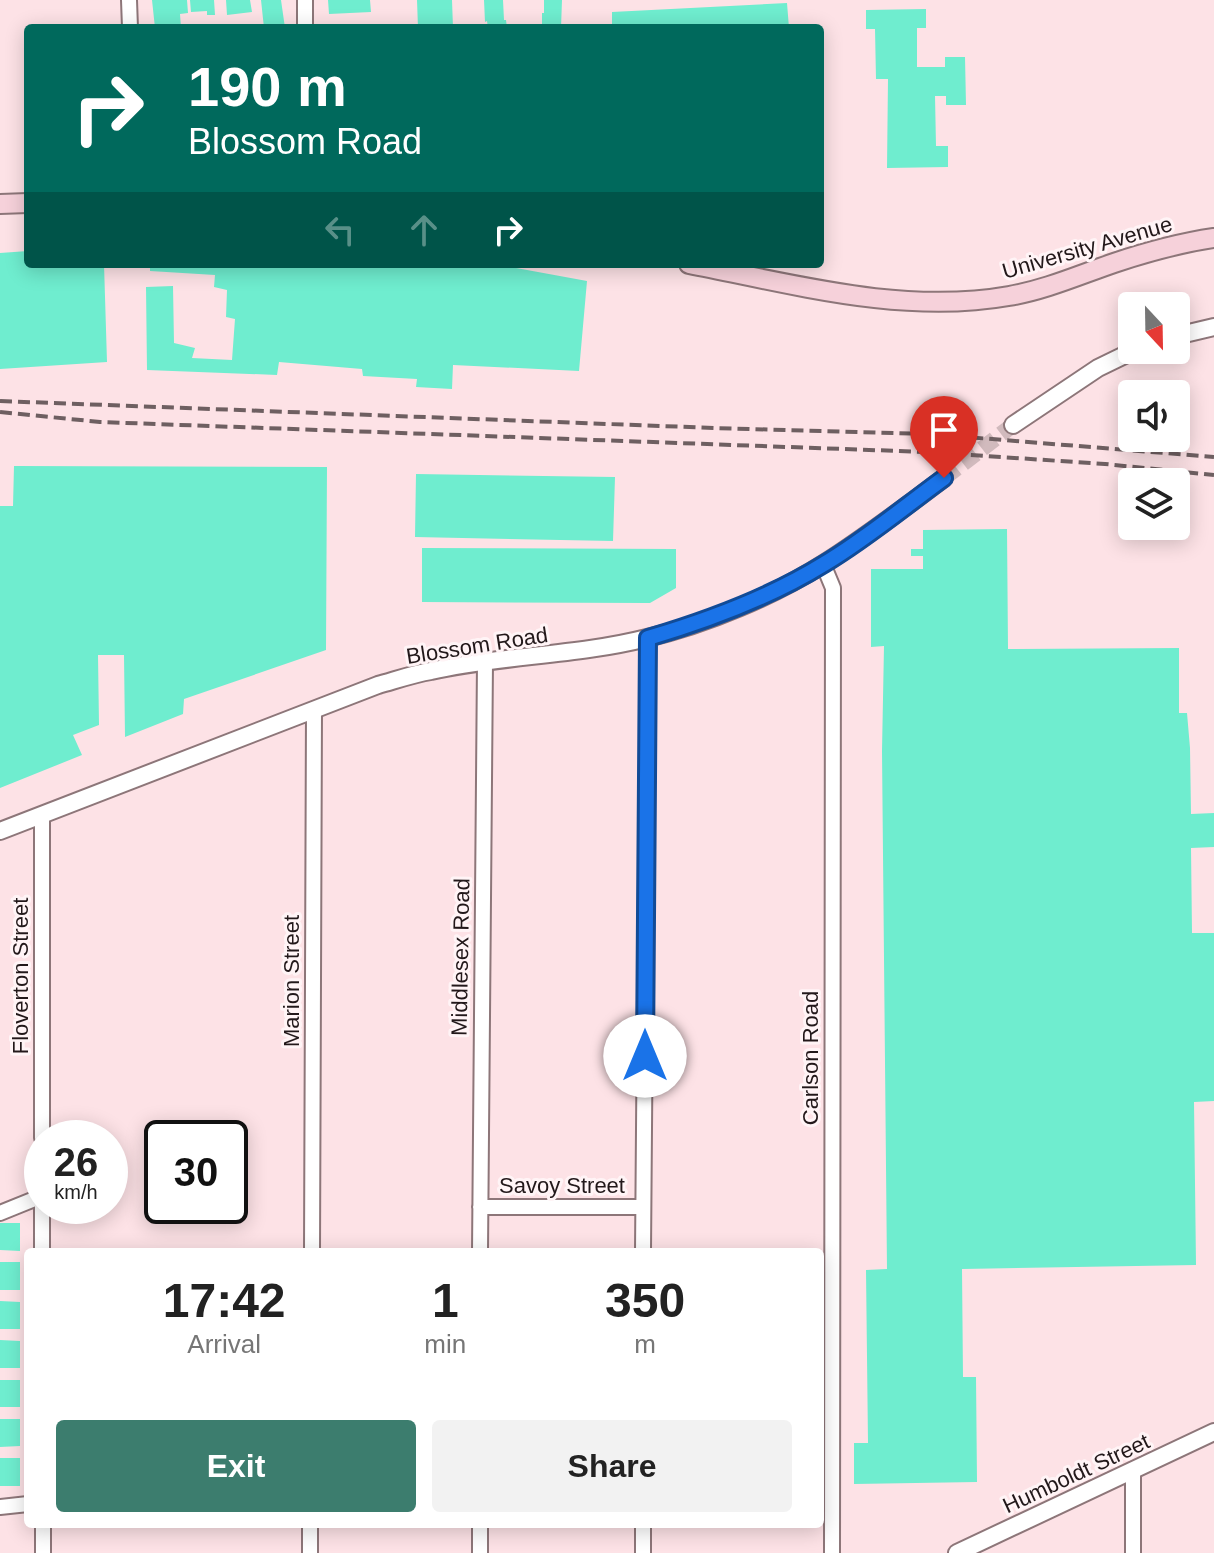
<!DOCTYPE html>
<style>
body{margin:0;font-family:Helvetica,sans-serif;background:#f2f2f2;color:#222;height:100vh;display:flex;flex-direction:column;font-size:30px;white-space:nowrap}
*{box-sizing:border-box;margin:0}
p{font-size:26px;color:#767676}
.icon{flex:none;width:44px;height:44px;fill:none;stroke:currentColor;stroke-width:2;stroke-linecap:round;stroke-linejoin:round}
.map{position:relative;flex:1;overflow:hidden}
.details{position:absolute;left:24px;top:1248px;width:800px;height:280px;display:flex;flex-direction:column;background:#fff;border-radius:8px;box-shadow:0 4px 20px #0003}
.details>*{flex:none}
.top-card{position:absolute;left:24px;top:24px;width:800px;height:244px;border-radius:8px;box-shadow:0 4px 20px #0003;background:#00695c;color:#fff;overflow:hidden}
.needle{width:52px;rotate:158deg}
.buttons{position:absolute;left:1118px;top:292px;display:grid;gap:16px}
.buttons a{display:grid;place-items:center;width:72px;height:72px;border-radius:8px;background:#fff;box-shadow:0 4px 20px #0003;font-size:40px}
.speed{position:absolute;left:24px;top:1120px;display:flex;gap:16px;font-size:40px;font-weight:700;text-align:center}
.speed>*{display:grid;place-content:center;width:104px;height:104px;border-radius:50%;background:#fff;box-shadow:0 4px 20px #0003;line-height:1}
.speed small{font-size:20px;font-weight:400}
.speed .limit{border:4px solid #111;border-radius:12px;background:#fff;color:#111}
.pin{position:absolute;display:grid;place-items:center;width:68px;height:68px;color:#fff;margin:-82px -34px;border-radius:50% 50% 50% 0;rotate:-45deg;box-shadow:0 0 8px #0007}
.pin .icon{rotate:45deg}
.me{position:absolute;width:88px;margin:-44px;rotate:0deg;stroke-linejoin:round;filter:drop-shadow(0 0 6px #0008)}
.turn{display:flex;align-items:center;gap:28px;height:168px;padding:0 32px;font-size:36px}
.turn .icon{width:104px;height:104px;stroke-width:2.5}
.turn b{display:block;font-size:56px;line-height:68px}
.lanes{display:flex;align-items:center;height:76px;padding:0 32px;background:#0003;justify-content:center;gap:40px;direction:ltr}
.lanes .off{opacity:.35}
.eta{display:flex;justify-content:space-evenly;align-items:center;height:136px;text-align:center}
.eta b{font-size:48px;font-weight:700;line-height:56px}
.primary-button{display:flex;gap:16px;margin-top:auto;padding:16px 32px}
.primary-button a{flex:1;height:92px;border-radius:8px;background:#3c7d6e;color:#fff;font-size:32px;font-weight:700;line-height:92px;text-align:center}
.primary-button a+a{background:#f2f2f2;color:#222}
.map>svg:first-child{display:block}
.building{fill:#6fedcf}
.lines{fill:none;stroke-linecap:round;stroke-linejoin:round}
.tertiary-tunnel{stroke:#d1babd;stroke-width:16;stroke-dasharray:16 8;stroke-linecap:butt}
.minor-casing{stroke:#8d7679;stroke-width:18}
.tertiary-casing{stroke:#8d7679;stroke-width:20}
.secondary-casing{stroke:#8d7679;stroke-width:22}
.minor{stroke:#fff;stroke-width:14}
.tertiary{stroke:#fff;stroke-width:16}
.secondary{stroke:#f6d1da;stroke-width:18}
.rail{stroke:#6e5f61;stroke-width:4;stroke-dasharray:12 6;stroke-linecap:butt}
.route-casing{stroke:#114b97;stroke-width:20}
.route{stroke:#1a73e8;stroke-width:14}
.labels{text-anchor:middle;stroke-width:6;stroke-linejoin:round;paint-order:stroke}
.street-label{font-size:22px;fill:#22181a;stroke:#fff4f6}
</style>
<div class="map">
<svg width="1214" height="1553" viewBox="0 0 1214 1553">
<rect width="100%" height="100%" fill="#fde2e6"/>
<!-- building -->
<path class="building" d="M 152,0 L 187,0 L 188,13 L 180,14 L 181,28 L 155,28 Z
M 190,0 L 214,0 L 215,15 L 207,15 L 207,11 L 191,12 Z
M 226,0 L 250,0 L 252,12 L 227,15 Z
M 261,0 L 281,0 L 285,28 L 264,28 Z
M 328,0 L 370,0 L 371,12 L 329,14 Z
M 417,0 L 452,0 L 453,28 L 418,28 Z
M 484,0 L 503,0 L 504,20 L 506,20 L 507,28 L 488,28 L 487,21 L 485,22 Z
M 544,0 L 562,0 L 561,28 L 542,28 L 542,13 L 544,13 Z
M 787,3 L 789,28 L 612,28 L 612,12 Z
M 926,9 L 926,28 L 917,28 L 917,67 L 945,67 L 945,57 L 965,57 L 966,105 L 946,105 L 946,96 L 935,96 L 936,146 L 948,146 L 948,167 L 887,168 L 888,79 L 876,79 L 875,29 L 866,29 L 866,10 Z
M 28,251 L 28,264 L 104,264 L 107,362 L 0,369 L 0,253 Z
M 150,264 L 494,264 L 587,281 L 579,371 L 453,365 L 452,389 L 416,387 L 417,379 L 363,376 L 362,369 L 279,362 L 277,375 L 147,370 L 146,287 L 173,286 L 174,343 L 195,348 L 192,358 L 232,360 L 235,319 L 226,317 L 227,290 L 214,287 L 215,275 L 150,271 Z
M 14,466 L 327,467 L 326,650 L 184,699 L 183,714 L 125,737 L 124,655 L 98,655 L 99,725 L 73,735 L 82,755 L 0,788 L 0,506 L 13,506 Z
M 416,474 L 615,477 L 613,541 L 415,537 Z
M 1007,529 L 1008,649 L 1179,648 L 1179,713 L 1187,713 L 1190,748 L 1191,814 L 1214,813 L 1214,847 L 1191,848 L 1192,933 L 1214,933 L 1214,1101 L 1194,1102 L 1196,1265 L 962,1269 L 963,1377 L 976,1377 L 977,1482 L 854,1484 L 854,1443 L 868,1443 L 866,1270 L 887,1269 L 882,751 L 884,646 L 871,647 L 871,569 L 923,569 L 923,556 L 911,556 L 911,549 L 923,549 L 923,530 Z
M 422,548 L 676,549 L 676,588 L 650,603 L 422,602 Z
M 0,1223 L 20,1223 L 20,1251 L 0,1250 Z
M 0,1262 L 20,1262 L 20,1290 L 0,1290 Z
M 0,1301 L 20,1302 L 20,1329 L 0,1329 Z
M 0,1340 L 20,1341 L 20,1368 L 0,1368 Z
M 0,1380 L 20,1380 L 20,1407 L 0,1407 Z
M 0,1419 L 20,1419 L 20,1446 L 0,1447 Z
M 0,1458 L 20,1458 L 20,1486 L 0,1486 Z"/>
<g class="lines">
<!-- tertiary-tunnel -->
<path class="tertiary-tunnel" d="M 944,478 L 1013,425"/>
<defs>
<path id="minor" d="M 129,0 L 130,28
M 305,28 L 305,0
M 823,564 L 833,588 L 832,1553
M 42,1138 L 42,815
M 42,1206 L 42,1252
M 480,1207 L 643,1207
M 0,1213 L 42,1196
M 312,1252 L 314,710
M 480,1252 L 485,662
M 643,1252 L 648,638
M 1133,1470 L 1133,1553
M 0,1507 L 28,1504
M 43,1524 L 43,1553
M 480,1524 L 480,1553
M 310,1553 L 310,1524
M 643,1553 L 643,1524"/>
<path id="tertiary" d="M 1176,336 L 1214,327
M 1013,425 L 1098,368 L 1135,350
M 0,831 L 378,685 C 396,680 413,674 431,671 C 502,655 576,656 647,638 C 707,624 773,596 825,563 C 866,537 905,507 944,478
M 957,1553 L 1214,1432"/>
<path id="secondary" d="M 0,204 L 28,203
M 689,264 C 793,284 903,315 1009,296 C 1045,290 1079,275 1114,263 C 1147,252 1180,243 1214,238"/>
</defs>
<!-- minor casing -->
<use href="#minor" class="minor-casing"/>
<!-- tertiary casing -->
<use href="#tertiary" class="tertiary-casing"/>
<!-- secondary casing -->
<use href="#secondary" class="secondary-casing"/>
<!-- minor -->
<use href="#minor" class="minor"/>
<!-- tertiary -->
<use href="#tertiary" class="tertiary"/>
<!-- secondary -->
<use href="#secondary" class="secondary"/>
<!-- rail -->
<path class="rail" d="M 0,401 L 714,428 L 929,434 L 1214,457
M 0,412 L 100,422 L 926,452 L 1105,464 L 1214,475"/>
</g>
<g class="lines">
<defs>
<path id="route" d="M 645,1056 L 648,638 C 709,620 769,598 824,564 C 866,539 904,507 944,478"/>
</defs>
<!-- route casing -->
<use href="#route" class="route-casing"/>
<!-- route -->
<use href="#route" class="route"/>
</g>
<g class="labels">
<!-- street labels -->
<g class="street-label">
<text transform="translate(1087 247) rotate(-16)" y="8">University Avenue</text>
<text transform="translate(477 645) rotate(-9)" y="8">Blossom Road</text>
<text transform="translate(460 957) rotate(-89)" y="8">Middlesex Road</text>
<text transform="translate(20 976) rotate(-90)" y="8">Floverton Street</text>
<text transform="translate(291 981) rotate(-90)" y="8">Marion Street</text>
<text transform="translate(810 1058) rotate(-90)" y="8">Carlson Road</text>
<text x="562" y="1193">Savoy Street</text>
<text transform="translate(1076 1473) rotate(-25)" y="8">Humboldt Street</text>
</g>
</g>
</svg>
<div class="buttons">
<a><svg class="needle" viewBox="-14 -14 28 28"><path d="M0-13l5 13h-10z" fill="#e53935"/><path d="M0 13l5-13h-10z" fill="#767676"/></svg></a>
<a><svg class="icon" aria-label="sound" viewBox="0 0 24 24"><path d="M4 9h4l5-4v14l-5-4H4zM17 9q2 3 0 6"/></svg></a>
<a><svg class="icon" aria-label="layers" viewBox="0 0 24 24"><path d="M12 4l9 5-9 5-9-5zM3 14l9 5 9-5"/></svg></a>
</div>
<div class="speed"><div>26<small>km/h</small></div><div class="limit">30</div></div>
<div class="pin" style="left:944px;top:478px;background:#d93025"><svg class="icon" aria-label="arrive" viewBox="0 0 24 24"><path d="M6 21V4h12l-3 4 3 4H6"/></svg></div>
<svg class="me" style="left:645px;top:1056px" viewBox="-20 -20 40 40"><circle r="19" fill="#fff"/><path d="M0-13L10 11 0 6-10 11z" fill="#1a73e8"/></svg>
<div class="top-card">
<div class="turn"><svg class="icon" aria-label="right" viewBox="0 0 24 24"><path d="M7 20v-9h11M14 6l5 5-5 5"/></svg><div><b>190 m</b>Blossom Road</div></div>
<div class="lanes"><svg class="icon off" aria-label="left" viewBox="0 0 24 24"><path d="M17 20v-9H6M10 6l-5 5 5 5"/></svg><svg class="icon off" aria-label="ahead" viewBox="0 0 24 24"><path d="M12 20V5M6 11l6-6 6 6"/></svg><svg class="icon" aria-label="right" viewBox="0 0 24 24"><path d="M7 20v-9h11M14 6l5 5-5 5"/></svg></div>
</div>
<section class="details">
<div class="eta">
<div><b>17:42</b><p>Arrival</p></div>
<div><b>1</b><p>min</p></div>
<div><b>350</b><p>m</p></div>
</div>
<div class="primary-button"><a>Exit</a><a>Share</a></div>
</section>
</div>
